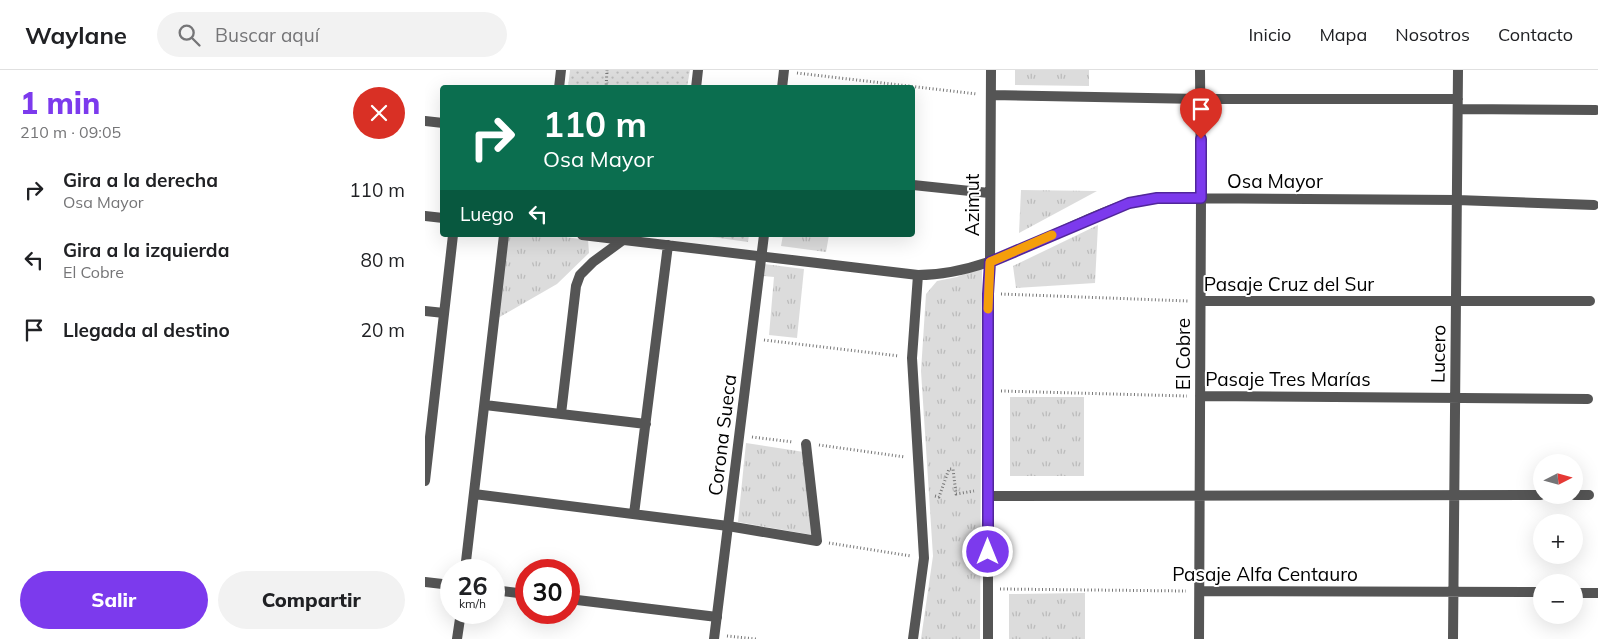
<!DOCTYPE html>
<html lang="es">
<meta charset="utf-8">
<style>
body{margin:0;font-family:Mulish,sans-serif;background:#f2f2f2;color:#202124;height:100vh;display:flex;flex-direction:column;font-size:19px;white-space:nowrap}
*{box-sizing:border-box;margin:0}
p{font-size:16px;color:#757577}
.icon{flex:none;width:28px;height:28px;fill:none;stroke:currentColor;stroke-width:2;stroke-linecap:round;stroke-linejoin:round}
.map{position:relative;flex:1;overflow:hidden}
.drawer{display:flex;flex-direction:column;background:#fff;width:425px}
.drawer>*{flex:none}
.hud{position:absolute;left:15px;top:15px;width:475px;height:152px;border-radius:5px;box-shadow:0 5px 20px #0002;background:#0b6e4f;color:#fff;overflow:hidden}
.needle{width:32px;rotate:84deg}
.buttons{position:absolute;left:1108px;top:384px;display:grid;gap:10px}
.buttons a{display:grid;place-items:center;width:50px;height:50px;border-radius:50%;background:#fff;box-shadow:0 5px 20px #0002;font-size:25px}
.speed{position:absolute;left:15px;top:489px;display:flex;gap:10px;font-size:25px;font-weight:700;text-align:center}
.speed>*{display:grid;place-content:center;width:65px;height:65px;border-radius:50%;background:#fff;box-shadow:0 5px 20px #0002;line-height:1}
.speed small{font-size:12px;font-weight:400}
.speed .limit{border:8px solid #d22;background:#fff;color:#111}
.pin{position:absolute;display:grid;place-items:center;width:42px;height:42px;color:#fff;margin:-51px -21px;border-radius:50% 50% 50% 0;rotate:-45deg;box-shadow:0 0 5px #0007}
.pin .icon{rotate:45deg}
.me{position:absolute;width:55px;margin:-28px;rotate:0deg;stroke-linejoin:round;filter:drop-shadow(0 0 4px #0008)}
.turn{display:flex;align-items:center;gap:18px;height:105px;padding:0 20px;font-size:22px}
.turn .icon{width:65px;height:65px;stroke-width:2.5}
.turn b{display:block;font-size:35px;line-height:42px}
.then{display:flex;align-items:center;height:48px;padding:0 20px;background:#0003;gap:10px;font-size:19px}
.round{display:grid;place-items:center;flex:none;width:52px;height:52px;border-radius:26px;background:#f2f2f2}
.summary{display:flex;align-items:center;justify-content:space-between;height:85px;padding:0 20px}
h1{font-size:30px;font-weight:800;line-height:38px;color:#7c3aed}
.primary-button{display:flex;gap:10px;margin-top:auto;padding:10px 20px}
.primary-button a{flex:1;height:58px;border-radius:30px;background:#7c3aed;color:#fff;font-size:20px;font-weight:800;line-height:58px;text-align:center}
.primary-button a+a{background:#f2f2f2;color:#202124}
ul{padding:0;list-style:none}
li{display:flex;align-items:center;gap:15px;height:70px;padding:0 20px}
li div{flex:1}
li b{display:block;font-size:19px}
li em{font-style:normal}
header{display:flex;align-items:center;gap:30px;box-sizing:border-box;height:70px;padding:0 25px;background:#fff;border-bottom:1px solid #e0e0e0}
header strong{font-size:24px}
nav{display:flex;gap:28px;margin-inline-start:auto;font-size:18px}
.search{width:350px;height:45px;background:#f2f2f2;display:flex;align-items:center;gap:12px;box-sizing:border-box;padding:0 18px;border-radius:28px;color:#757577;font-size:19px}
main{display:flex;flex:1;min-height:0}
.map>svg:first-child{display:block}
.grass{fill:url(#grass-tufts)}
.park{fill:url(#park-dots)}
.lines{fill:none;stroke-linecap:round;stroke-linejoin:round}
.path{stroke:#777;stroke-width:3;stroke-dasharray:1 2.5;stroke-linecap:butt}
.minor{stroke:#555;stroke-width:10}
.tertiary{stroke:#555;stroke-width:10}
.route-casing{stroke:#51269a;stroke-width:12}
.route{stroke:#7c3aed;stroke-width:9}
.slow{stroke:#f59e0b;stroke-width:9}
.labels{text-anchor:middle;stroke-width:4;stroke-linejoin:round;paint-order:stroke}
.street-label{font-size:19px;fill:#000;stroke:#fff}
</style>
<header>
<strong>Waylane</strong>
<div class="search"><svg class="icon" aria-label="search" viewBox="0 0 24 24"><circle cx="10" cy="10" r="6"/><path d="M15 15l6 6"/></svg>Buscar aquí</div>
<nav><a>Inicio</a><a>Mapa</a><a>Nosotros</a><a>Contacto</a></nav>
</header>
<main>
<section class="drawer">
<div class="summary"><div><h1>1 min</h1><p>210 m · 09:05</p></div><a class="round" style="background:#d93025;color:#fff"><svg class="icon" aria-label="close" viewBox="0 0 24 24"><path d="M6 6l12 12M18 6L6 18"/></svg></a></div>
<ul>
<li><svg class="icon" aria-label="right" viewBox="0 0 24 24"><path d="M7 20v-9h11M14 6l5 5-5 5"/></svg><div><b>Gira a la derecha</b><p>Osa Mayor</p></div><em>110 m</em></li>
<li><svg class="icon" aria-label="left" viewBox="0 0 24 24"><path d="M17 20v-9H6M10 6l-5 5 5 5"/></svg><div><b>Gira a la izquierda</b><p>El Cobre</p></div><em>80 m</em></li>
<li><svg class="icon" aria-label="arrive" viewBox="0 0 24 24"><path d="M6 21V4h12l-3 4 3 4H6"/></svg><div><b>Llegada al destino</b></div><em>20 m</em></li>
</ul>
<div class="primary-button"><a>Salir</a><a>Compartir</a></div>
</section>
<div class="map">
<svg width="1173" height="569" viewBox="0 0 1173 569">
<defs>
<pattern id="grass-tufts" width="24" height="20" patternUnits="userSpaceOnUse" patternTransform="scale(1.25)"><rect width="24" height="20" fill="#dcdcdc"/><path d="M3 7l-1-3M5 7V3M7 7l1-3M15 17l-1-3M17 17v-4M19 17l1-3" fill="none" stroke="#bbb"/></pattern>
<pattern id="park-dots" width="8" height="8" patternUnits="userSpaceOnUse" patternTransform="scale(1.25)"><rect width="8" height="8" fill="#dcdcdc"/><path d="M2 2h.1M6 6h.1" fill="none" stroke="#bbb" stroke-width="1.8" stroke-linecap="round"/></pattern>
</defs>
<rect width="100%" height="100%" fill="#fff"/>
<!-- grass -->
<path class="grass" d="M 590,0 L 664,0 L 664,16 L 590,15 Z
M 596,120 L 672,121 L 594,163 Z
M 673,155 L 670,213 L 591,218 L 588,196 Z
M 82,165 L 125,165 L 163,170 L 164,183 L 132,214 L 73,248 Z
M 358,165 L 404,165 L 401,182 L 356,176 Z
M 339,194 L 379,199 L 372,268 L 344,265 L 349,207 L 338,206 Z
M 557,197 L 555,569 L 496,569 L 508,486 L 496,301 L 501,224 L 512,211 L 532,207 Z
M 585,327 L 659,327 L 659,406 L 585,406 Z
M 321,373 L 379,382 L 388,465 L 313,452 Z
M 660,523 L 660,569 L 584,569 L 584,524 Z"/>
<!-- park -->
<path class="park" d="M 145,0 L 265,0 L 262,17 L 143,17 Z
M 273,165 L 324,165 L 323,172 Z"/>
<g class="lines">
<!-- path -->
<path class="path" d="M 372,3 L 552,24
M 181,18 L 182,0
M 576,224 L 763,231
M 339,270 L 474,286
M 576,321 L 762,326
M 327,367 L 368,372
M 394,375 L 480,387
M 510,426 L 514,427 L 524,399 L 528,399 L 531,424 L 549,421
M 404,473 L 486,486
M 575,519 L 761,521
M 302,566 L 331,569"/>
<!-- minor -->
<path class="minor" d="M 134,18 L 136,0
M 271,18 L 273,0
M 566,25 L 775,29 L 1033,29
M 1033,39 L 1171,40
M 0,51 L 18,53
M 488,115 L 564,123
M 0,146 L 18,148
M 157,165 L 493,205 C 552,205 606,174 659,151 C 678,143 697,134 717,130 C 727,129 737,128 747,128 L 1032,130 L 1169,135
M 776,231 L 1165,231
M 0,241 L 19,243
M 775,326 L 1163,329
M 60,335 L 221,354
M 136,344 L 151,216 L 155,205 L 168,192 L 198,170
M 0,411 L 28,165
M 49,424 L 303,456 L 392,471 L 381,374
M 1149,425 L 1164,425
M 563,426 L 1116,425
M 209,444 L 243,175
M 40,500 L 79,165
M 0,512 L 26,515
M 69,520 L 101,524
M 775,521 L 1116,522
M 1149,523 L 1173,523
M 144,529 L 292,547
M 32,569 L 36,542
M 488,569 L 499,488 L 487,288 L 493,205
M 563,569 L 563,224 L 565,192 L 566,0
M 774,569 L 776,128 L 775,0
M 1028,569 L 1033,0"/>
<!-- tertiary -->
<path class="tertiary" d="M 357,18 L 359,0
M 289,569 L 339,165"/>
</g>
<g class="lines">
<defs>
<path id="route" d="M 563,482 L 563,224 L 565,192 L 704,133 L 732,128 L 776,128 L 776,69"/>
</defs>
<!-- route casing -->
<use href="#route" class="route-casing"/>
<!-- route -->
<use href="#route" class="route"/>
<!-- slow -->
<path class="slow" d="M 563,239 L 565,192 L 627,165"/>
</g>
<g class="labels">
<!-- street labels -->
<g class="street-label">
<text x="850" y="118">Osa Mayor</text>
<text transform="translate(547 135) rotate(-90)" y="7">Azimut</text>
<text x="864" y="221">Pasaje Cruz del Sur</text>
<text transform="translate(758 284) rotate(-90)" y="7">El Cobre</text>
<text transform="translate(1013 284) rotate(-89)" y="7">Lucero</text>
<text x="863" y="316">Pasaje Tres Marías</text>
<text transform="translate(297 365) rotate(-83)" y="7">Corona Sueca</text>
<text x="840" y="511">Pasaje Alfa Centauro</text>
</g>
</g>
</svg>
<div class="buttons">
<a><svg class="needle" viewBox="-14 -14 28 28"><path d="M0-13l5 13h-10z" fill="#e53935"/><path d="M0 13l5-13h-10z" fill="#757577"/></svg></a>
<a>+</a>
<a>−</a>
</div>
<div class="speed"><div>26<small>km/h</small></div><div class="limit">30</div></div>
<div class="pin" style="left:776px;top:69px;background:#d93025"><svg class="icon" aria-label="arrive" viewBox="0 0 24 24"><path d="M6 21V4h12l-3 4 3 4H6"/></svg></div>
<svg class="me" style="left:563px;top:482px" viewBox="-20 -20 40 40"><circle r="17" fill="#7c3aed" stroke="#fff" stroke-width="3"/><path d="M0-11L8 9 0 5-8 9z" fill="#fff"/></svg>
<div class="hud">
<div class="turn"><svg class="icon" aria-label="right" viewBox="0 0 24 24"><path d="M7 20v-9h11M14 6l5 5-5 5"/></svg><div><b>110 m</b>Osa Mayor</div></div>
<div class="then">Luego<svg class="icon" aria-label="left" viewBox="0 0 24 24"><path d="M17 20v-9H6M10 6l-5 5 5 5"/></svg></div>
</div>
</div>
</main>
